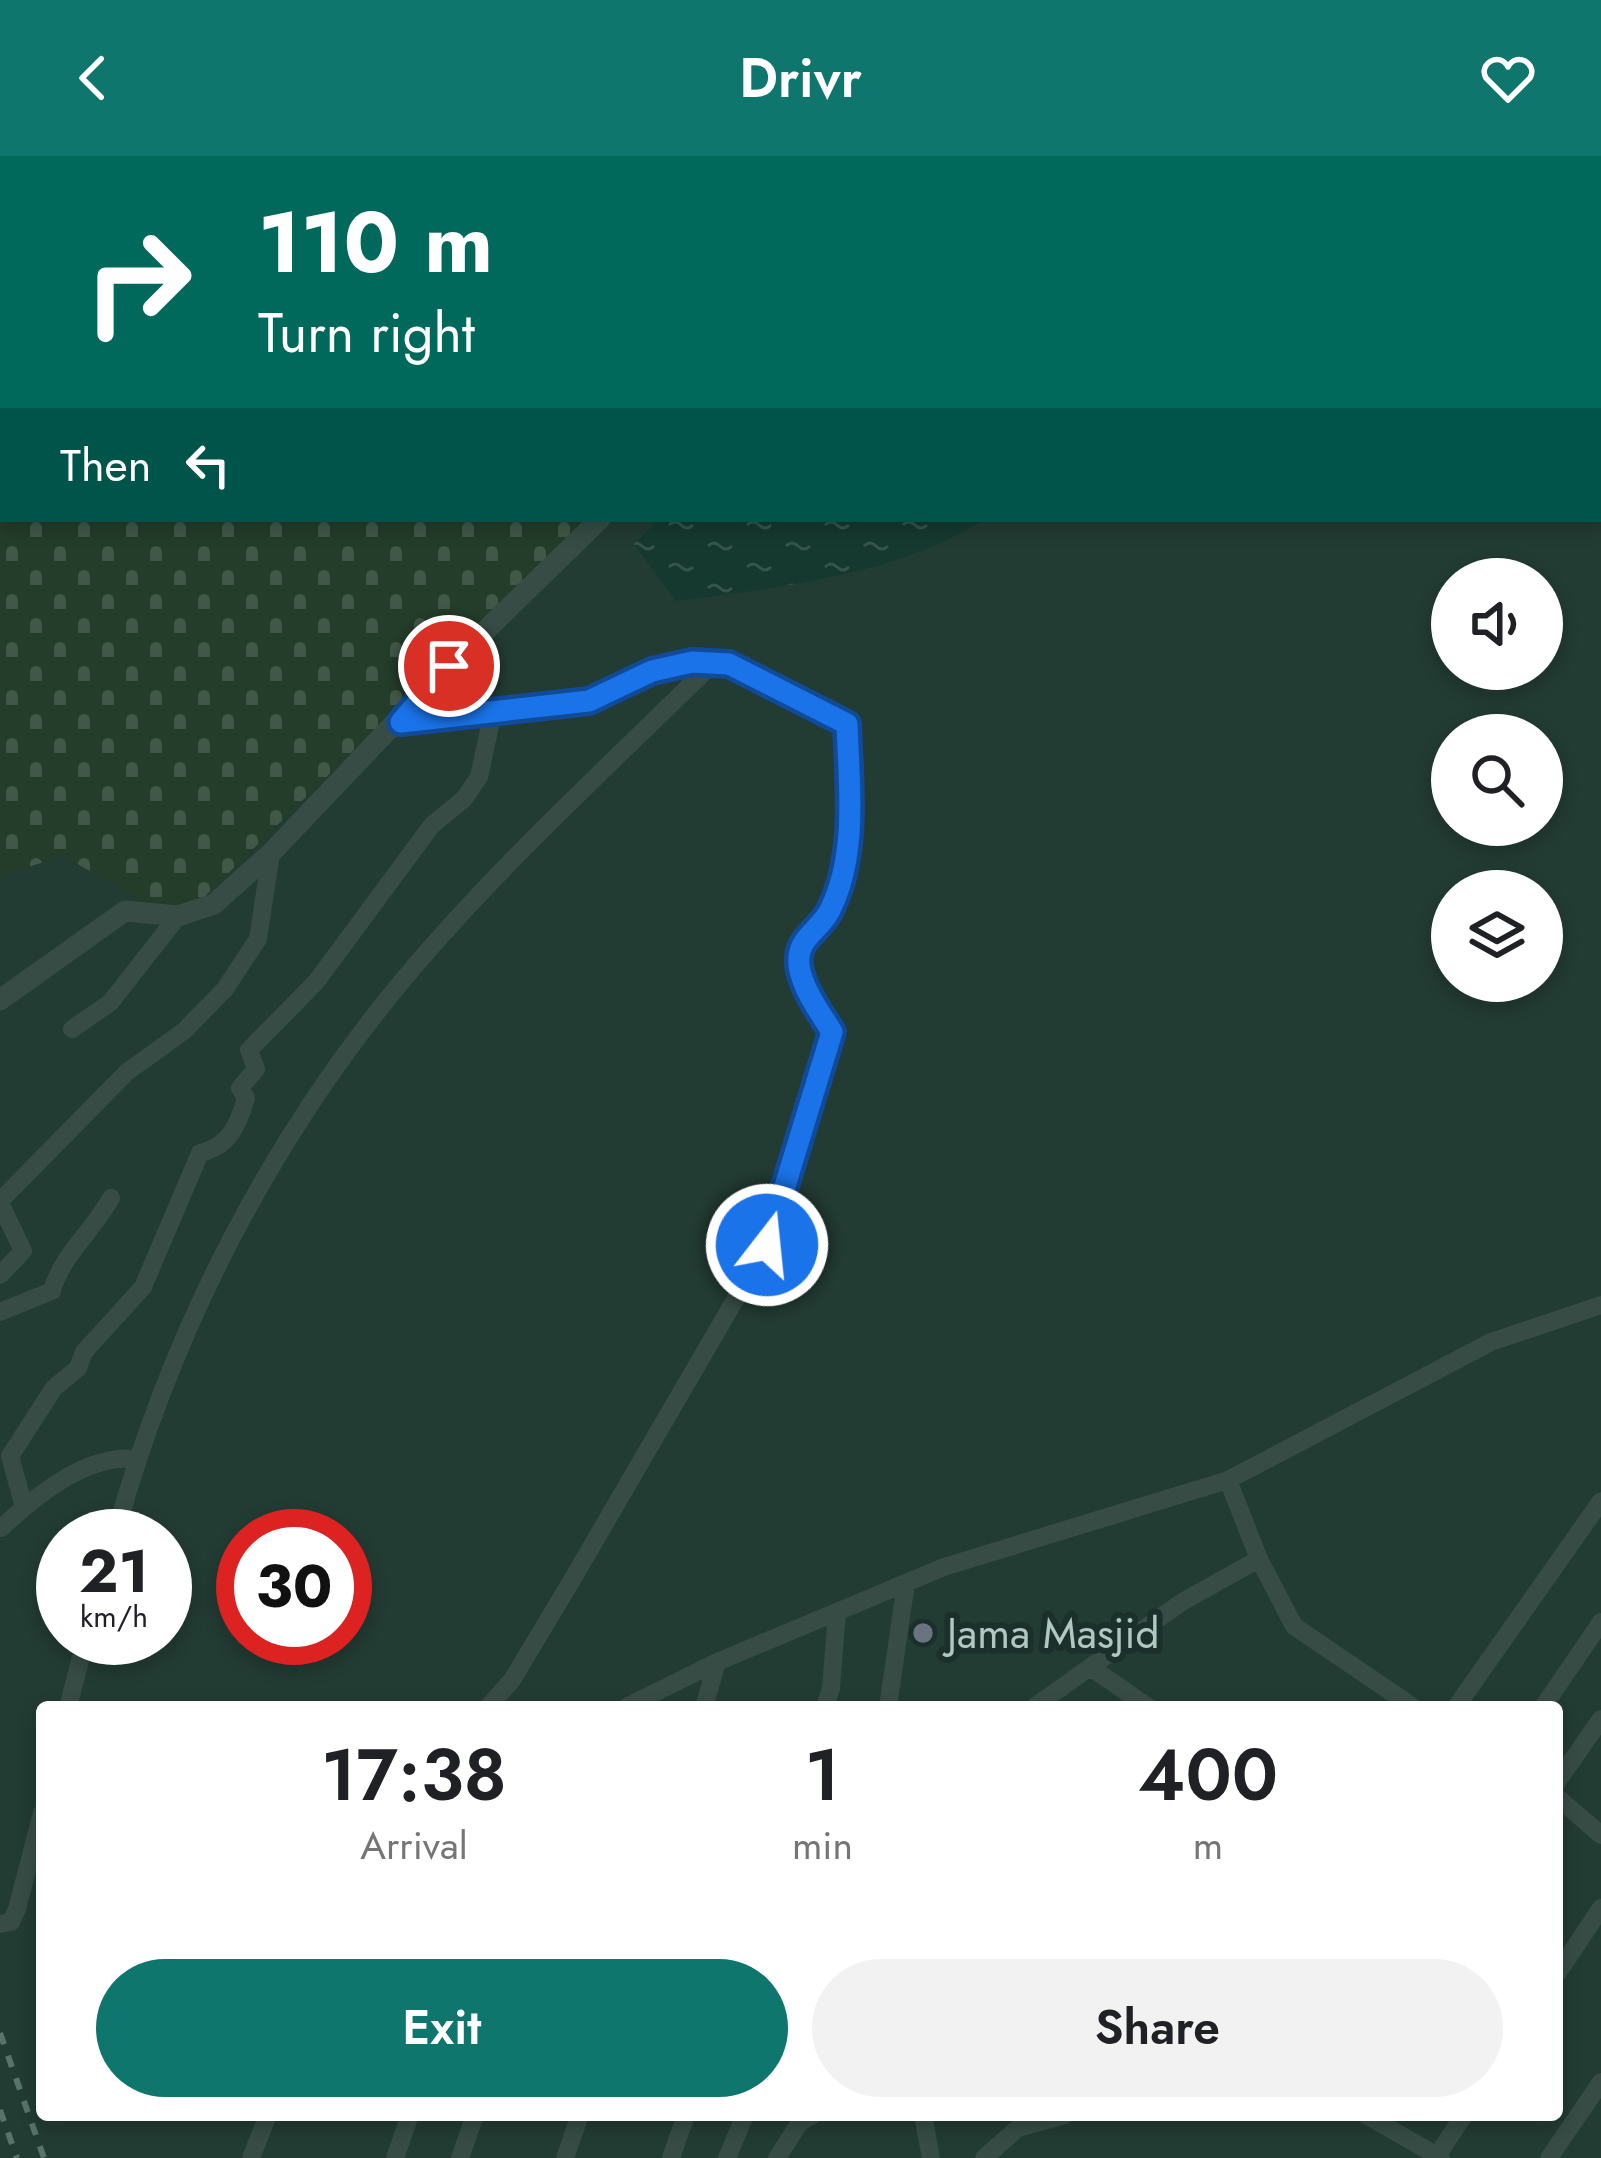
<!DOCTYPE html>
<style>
body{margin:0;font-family:Jost,sans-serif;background:#f2f2f2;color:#202124;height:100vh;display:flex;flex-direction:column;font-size:45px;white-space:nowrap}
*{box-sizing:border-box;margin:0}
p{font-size:39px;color:#757577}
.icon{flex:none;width:66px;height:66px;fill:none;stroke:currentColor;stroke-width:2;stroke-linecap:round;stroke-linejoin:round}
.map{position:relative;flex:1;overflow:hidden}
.side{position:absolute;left:36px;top:1545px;width:1527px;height:420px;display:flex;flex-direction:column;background:#fff;border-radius:12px;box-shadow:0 6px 18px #0003}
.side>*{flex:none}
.top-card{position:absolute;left:0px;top:0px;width:1602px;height:366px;box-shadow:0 6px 18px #0003;background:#00695c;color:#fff;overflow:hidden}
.controls{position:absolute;left:1431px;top:402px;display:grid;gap:24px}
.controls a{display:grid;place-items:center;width:132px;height:132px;border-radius:50%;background:#fff;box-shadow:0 6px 18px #0003;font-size:60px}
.speed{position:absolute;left:36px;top:1353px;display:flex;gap:24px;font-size:60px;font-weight:700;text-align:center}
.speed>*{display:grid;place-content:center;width:156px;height:156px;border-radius:50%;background:#fff;box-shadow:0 6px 18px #0003;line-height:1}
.speed small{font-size:30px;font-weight:400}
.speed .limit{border:18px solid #d22;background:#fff;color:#111}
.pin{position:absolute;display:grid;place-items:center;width:102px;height:102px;color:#fff;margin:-51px;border:6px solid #fff;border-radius:50%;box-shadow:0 3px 12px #0007}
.me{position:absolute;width:132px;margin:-66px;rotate:16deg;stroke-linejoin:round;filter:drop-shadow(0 0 9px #0008)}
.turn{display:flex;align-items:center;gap:42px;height:252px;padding:0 60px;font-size:54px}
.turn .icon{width:156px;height:156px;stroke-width:2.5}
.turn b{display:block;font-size:84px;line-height:102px}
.then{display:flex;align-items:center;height:114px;padding:0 60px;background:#0003;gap:24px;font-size:45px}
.eta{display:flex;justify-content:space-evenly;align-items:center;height:204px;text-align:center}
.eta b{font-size:72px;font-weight:600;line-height:84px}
.action{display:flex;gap:24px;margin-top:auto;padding:24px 60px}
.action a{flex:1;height:138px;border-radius:72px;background:#0f766e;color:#fff;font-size:48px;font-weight:600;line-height:138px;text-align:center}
.action a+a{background:#f2f2f2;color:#202124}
header{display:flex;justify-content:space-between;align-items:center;height:156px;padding:0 60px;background:#0f766e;color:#fff;font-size:54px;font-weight:600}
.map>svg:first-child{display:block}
.cemetery{fill:url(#cemetery-stones)}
.water{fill:url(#water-ripples)}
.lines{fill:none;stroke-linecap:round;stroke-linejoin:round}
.minor{stroke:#364c45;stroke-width:18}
.tertiary{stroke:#364c45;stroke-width:21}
.rail{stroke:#58736b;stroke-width:6;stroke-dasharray:12 12;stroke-linecap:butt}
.route-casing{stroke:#114b97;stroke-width:30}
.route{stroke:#1a73e8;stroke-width:21}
.worship-dot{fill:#6b7280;stroke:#1b302a;stroke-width:4.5}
.labels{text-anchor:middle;stroke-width:12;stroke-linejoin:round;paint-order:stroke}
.poi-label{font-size:42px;fill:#b1c7c1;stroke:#1b302a;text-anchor:start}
</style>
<header><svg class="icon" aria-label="back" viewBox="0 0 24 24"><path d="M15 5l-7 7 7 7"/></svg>Drivr<svg class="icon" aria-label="heart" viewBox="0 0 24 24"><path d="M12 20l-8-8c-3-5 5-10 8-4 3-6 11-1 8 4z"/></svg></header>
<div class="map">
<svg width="1601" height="2002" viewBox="0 0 1601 2002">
<defs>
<pattern id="cemetery-stones" width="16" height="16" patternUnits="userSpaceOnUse" patternTransform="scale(3)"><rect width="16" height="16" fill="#243c2a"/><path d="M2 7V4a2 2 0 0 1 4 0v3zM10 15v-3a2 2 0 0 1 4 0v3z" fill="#415747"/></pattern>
<pattern id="water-ripples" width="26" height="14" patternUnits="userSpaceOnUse" patternTransform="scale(3)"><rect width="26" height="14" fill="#15392f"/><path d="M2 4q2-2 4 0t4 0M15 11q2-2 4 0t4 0" fill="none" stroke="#35544b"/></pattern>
</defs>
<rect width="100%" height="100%" fill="#223b33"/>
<!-- cemetery -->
<path class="cemetery" d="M 0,0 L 955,0 L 3,3 L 3,363 L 589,363 L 195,750 L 147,747 L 63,700 L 0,720 Z"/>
<!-- water -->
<path class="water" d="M 660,363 L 985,363 C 899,419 776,432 676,445 L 634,388 Z"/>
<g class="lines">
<!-- minor -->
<path class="minor" d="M 1373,0 L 1376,3
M 1538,0 L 1538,3
M 1249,3 L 1250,0
M 1474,3 L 1484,0
M 1599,20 L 1601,20
M 1599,65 L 1601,64
M 1599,168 L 1601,168
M 401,566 L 589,545 L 652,515 L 692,505 L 729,508 L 847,568 C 849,628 858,698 830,754 C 819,776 796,782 799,809 C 802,833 820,856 832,876 L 767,1089 L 572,1424 L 512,1524 L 488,1551
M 72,873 L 110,847 L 178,760
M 0,1045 L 127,916 L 184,875 L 225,833 L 258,783 L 271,697
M 0,1047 L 23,1095 L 0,1119
M 0,1156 L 52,1135 C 61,1100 93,1075 111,1042
M 1228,1324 L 1259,1403 L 1294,1470 L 1413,1551
M 24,1351 L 10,1300 L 54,1232 L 78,1212 L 84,1196 L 143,1131 L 200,997 C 230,990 238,969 246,942 L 240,932 L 256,913 L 249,894 L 316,826 L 432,669 L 464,643 L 479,621 L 493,556
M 1,1372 C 36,1340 86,1298 136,1303
M 115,1380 C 171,1174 274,975 413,812 C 506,703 612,607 713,507
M 1093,1513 L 1148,1551
M 68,1551 L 86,1482
M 626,1551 L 717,1506 L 944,1411 L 1228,1324 L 1491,1186 L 1601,1149
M 704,1551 L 717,1506
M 825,1551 L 831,1532 L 837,1456
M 888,1551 L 906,1427
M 1034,1551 L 1182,1446 L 1259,1403
M 1456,1551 L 1601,1345
M 1543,1551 L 1601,1466
M 1557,1626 L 1601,1563
M 1557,1641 L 1601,1679
M 0,1768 L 11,1766 L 17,1753 L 42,1657
M 1557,1818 L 1601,1752
M 923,1959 L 931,2002
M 1366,1959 L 1441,2002
M 1437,2000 L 1464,1959
M 251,2002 L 268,1959
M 395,2002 L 410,1959
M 460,2002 L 475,1959
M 565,2002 L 580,1959
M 671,2002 L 686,1959
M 727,2002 L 745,1959
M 777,2002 L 800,1966 L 813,1959
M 984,2002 L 1018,1972 L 1065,1959
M 1549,2002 L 1601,1926"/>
<!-- tertiary -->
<path class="tertiary" d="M 973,3 L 976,0
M 0,844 L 125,755 L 178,760 L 214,748 L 271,697 L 449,510 L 600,363"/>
<!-- rail -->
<path class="rail" d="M 0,1877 L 44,2002
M 0,1954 L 17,2002"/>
</g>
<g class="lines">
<defs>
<path id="route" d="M 449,510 L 401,566 L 589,545 L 652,515 L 692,506 L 729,508 L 847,568 C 849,628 858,698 830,754 C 819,776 796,782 799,809 C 802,833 820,856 832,876 L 767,1089"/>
</defs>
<!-- route casing -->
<use href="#route" class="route-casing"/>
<!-- route -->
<use href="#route" class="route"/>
</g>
<!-- markers -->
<circle class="worship-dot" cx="923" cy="1477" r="12"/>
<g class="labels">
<!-- poi labels -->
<g class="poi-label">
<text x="947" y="1492">Jama Masjid</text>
</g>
</g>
</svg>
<div class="controls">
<a><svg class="icon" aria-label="sound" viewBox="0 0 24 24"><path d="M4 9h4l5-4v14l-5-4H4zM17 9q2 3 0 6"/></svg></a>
<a><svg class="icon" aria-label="search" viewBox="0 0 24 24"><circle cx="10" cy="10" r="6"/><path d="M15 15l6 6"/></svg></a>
<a><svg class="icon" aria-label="layers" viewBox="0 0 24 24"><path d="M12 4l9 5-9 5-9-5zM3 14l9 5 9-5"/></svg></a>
</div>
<div class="speed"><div>21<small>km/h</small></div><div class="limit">30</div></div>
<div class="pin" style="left:449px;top:510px;background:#d93025"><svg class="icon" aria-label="arrive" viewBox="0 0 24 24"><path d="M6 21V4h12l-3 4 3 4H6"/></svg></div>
<svg class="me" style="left:767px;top:1089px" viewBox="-20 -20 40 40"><circle r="17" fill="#1a73e8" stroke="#fff" stroke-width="3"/><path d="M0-11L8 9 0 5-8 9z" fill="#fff"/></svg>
<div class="top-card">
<div class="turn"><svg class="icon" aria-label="right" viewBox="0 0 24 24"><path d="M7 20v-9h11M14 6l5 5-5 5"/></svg><div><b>110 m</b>Turn right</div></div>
<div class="then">Then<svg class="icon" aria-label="left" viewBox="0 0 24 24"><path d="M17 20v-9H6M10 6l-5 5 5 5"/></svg></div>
</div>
<section class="side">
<div class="eta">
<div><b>17:38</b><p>Arrival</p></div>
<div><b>1</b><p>min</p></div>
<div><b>400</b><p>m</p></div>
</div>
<div class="action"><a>Exit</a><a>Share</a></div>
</section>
</div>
